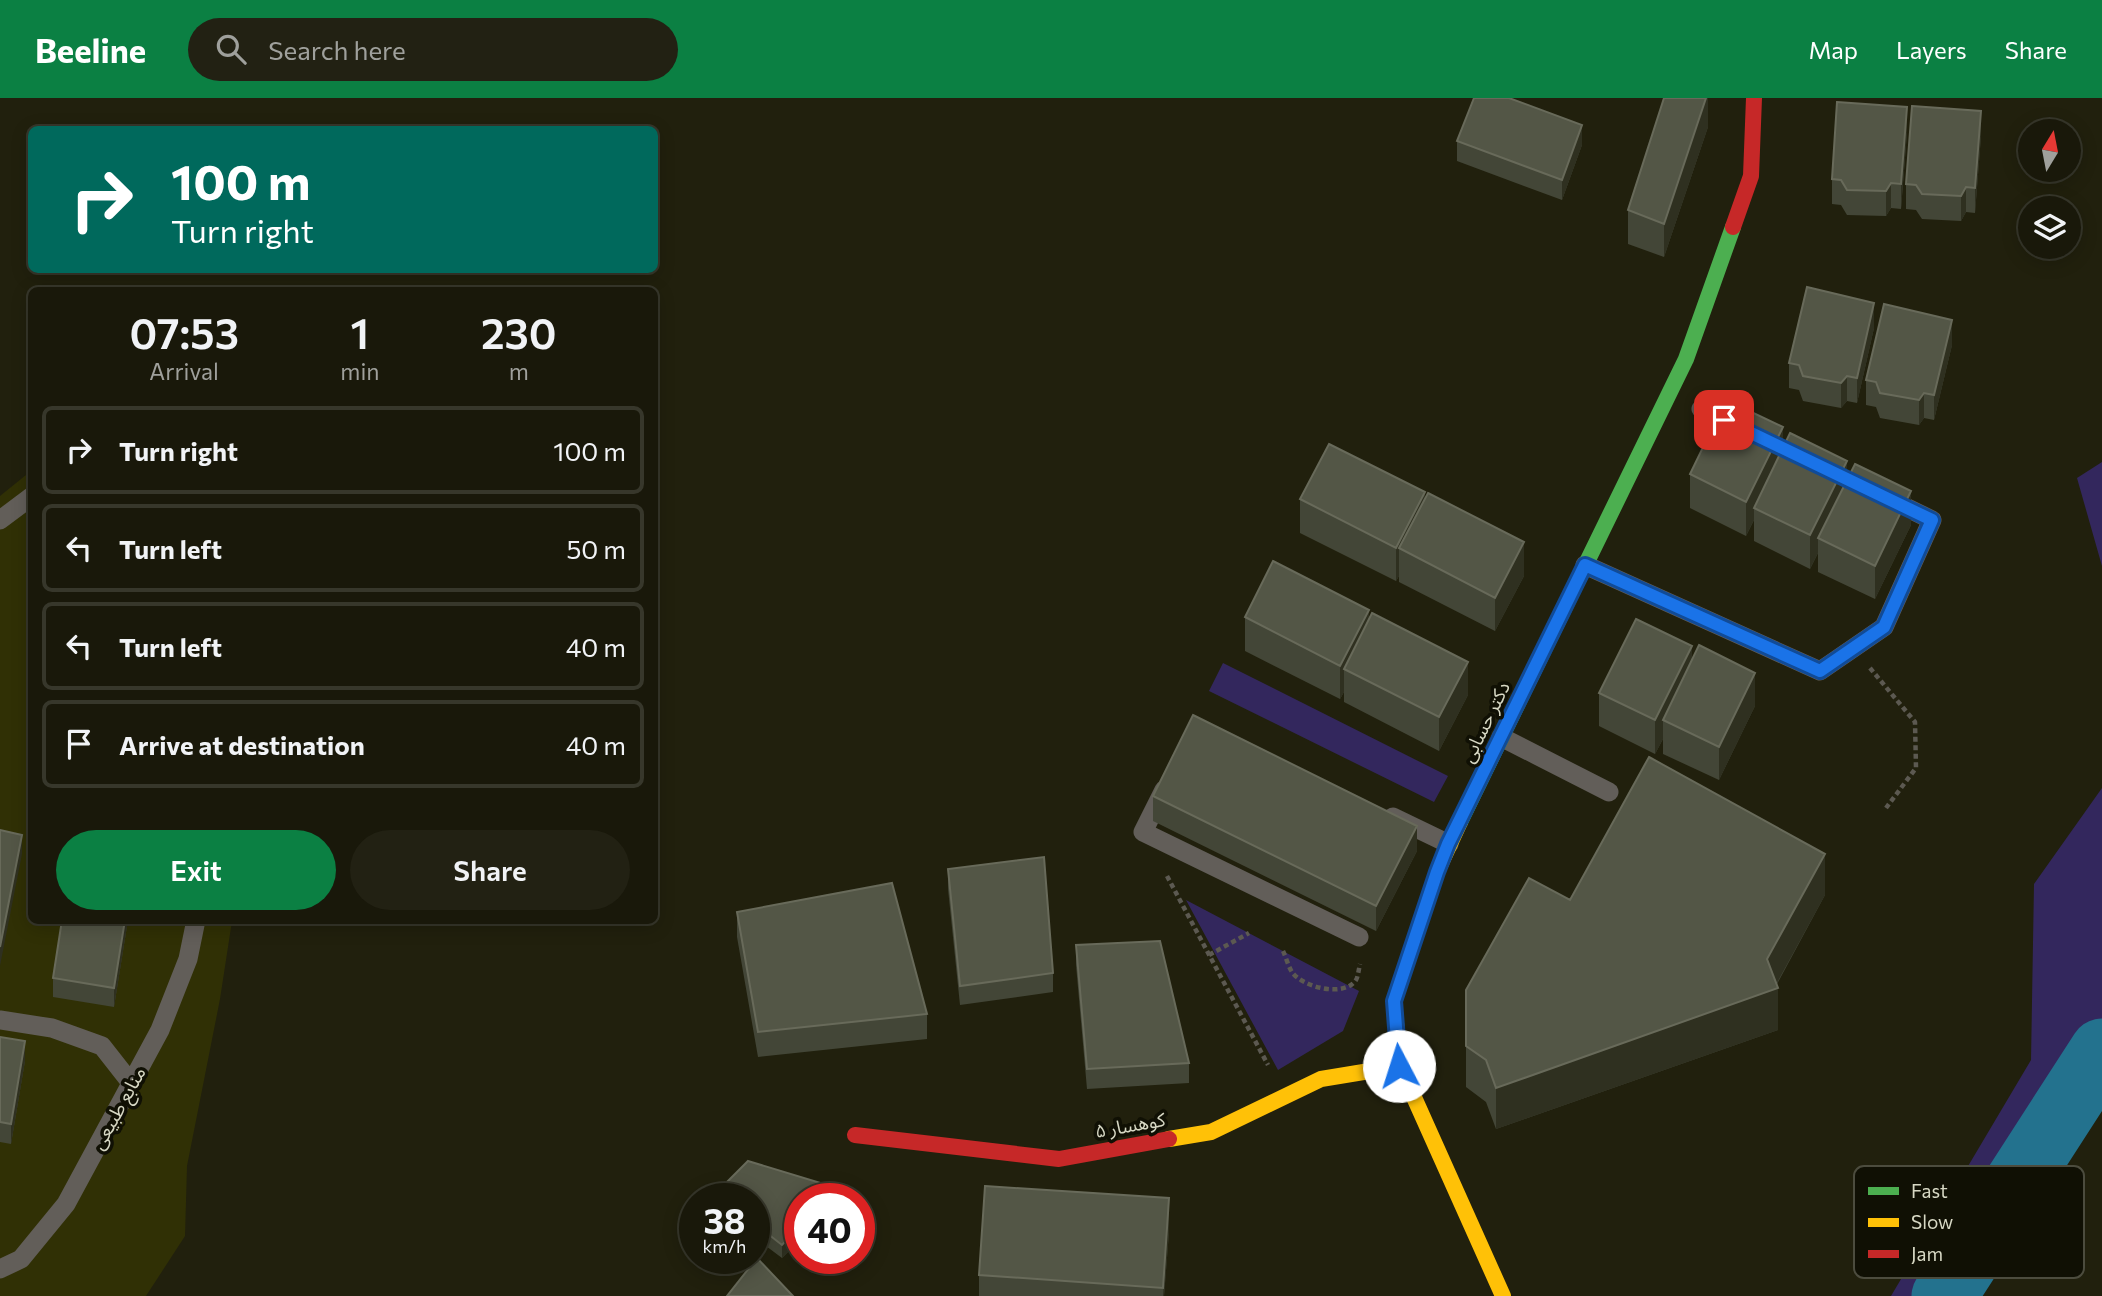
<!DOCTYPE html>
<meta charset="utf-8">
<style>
body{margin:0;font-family:Commissioner,"Noto Sans Arabic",sans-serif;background:#222113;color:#f1f3f6;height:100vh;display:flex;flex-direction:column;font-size:26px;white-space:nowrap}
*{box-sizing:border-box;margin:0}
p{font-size:23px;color:#9fa09c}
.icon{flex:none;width:38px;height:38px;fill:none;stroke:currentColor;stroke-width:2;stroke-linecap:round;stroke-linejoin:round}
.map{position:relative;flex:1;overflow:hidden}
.drawer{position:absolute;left:28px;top:189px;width:630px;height:637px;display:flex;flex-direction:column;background:#19180a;border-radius:10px;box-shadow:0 4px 18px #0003,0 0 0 2px #37372b}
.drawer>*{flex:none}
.hud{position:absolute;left:28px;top:28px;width:630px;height:147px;border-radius:10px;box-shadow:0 4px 18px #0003,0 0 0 2px #37372b;background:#00695c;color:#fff;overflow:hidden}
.needle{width:46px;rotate:10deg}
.controls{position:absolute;left:2018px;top:21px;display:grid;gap:14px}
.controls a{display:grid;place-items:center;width:63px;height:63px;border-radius:50%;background:#19180a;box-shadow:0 4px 18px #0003,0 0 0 2px #37372b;font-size:35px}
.speed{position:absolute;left:679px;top:1085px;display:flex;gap:14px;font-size:35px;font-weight:700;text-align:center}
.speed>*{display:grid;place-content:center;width:91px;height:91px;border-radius:50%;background:#19180a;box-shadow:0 4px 18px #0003,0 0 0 2px #37372b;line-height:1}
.speed small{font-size:18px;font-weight:400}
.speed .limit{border:10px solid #d22;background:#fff;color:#111}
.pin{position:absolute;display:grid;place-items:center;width:60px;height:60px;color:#fff;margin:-30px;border-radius:14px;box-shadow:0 4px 10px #0006}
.me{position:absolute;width:77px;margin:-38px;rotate:355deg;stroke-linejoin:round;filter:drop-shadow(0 0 5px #0008)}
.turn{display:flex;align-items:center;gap:24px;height:147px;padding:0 28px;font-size:32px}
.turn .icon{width:91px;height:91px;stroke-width:2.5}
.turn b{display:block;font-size:49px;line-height:60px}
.eta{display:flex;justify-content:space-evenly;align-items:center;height:119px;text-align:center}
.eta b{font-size:42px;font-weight:600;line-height:49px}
.primary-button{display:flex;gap:14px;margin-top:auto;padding:14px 28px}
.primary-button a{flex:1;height:80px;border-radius:42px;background:#0b8043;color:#fff;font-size:28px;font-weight:600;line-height:80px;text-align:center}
.primary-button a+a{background:#222113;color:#f1f3f6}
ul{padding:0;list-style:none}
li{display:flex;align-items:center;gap:21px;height:88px;margin:0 14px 10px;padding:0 14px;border:4px solid #37372b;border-radius:10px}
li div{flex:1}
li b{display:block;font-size:26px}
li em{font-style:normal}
header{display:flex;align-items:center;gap:42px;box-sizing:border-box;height:98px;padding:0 35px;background:#0b8043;color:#fff}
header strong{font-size:33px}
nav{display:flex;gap:38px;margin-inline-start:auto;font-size:24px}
.search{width:490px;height:63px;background:#222113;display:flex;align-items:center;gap:18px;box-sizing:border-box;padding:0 24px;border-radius:38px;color:#9fa09c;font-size:26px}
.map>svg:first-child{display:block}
.built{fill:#303005}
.green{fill:#33275d}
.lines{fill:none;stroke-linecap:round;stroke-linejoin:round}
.river{stroke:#23728e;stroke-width:65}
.path{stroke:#5c5951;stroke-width:4.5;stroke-dasharray:5 3.5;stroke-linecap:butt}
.lane{stroke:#625e59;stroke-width:19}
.fast{stroke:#4caf50;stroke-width:16}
.slow{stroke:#ffc107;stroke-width:16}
.jam{stroke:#c62828;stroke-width:16}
.wall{fill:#434637}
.shaded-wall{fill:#2f3020}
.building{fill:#535646;stroke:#686a5a;stroke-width:2}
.route-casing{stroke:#114b97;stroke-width:18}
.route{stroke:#1a73e8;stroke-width:12}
.labels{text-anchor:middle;stroke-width:7;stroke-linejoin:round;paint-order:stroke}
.street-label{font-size:19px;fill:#d7d8c4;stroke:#101004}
.key{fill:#101004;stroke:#4c4c3e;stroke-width:2}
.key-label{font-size:19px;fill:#d7d8c4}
</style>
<header>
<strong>Beeline</strong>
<div class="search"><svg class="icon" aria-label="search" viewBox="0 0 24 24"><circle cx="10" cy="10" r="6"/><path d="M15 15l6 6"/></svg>Search here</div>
<nav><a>Map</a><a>Layers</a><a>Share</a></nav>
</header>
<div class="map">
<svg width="2102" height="1198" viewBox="0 0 2102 1198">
<rect width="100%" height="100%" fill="#21200d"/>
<!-- built -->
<path class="built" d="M 31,373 L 32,822 L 232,823 L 220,901 L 187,1068 L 185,1138 L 146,1198 L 0,1198 L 0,398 Z"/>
<!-- green -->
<path class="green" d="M 2102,364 L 2102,468 L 2077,380 Z
M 1223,565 L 1448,678 L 1434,704 L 1209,593 Z
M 2102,690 L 2102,984 L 1970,1198 L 1891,1198 L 2031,962 L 2034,786 Z
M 1186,802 L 1359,893 L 1343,933 L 1278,972 Z"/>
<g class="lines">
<!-- river -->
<path class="river" d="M 1944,1198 L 2102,953"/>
<!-- path -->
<path class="path" d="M 1870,570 L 1915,624 L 1916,670 L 1886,710
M 1167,778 L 1268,967
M 1283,853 C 1286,859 1288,868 1292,874 C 1302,889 1344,900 1356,882 C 1358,879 1359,870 1360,866
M 1209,857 L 1249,835"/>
<!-- lane -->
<path class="lane" d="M 1701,311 L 1740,330
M 0,422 L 32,398
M 1585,467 L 1820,573 L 1884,529 L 1932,422 L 1887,400
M 1501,639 L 1609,694
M 1164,692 L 1143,734 L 1359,839
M 1393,719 L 1449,746
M 0,922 L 52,930 L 102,948 L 131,985
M 0,1171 L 21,1161 L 66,1106 L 160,932 L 188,861 L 196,822"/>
<!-- fast -->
<path class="fast" d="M 1460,724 L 1686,261 L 1733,129"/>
<!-- slow -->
<path class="slow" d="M 1460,724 L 1437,774 L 1394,903 L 1400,968 L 1503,1198
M 1169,1041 L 1211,1034 L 1321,981 L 1400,968"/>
<!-- jam -->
<path class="jam" d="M 1733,129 L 1751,78 L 1754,0
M 855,1037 L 1059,1061 L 1169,1041"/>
</g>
<!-- wall -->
<path class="wall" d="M 1708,0 L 1708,29 L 1664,159 L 1628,146 L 1628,112 Z
M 1907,34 L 1901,111 L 1891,110 L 1886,118 L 1847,117 L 1841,107 L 1832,106 L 1832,81 Z
M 1981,38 L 1975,115 L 1966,114 L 1961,123 L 1922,121 L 1916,112 L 1906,111 L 1906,86 Z
M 1457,43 L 1582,47 L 1562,102 L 1457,63 Z
M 1874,230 L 1857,305 L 1847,303 L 1841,310 L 1803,303 L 1799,292 L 1789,290 L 1789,265 Z
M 1952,247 L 1934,322 L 1924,320 L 1919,327 L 1880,320 L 1876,309 L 1866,307 L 1866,282 Z
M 1783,350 L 1847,382 L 1911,427 L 1875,501 L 1818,474 L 1818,455 L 1810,471 L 1754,443 L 1754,422 L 1746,438 L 1690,410 L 1690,376 Z
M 1300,401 L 1425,401 L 1524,478 L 1495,533 L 1399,484 L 1399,478 L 1396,483 L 1300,435 Z
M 1245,519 L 1369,521 L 1468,597 L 1439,653 L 1344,604 L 1344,594 L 1340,601 L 1245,553 Z
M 1692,563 L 1755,608 L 1719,682 L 1663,656 L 1663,641 L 1655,656 L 1599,628 L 1599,595 Z
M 1153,698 L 1417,753 L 1376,833 L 1153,723 Z
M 948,771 L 1053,875 L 1053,894 L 960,907 L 948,791 Z
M 1825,797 L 1777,886 L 1778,932 L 1496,1031 L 1486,1004 L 1466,989 L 1466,892 L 1570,802 Z
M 737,814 L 927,916 L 927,941 L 758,959 L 737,839 Z
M 62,822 L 128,822 L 114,909 L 53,899 L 53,880 Z
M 1076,847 L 1189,965 L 1189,985 L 1087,991 L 1076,867 Z
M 0,939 L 25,963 L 11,1046 L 0,1044 Z
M 716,1095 L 837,1101 L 800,1101 L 800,1142 L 782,1160 L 754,1139 L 754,1101 L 716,1101 Z
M 1169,1134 L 1164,1198 L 979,1198 L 979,1177 Z"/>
<!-- shaded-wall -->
<path class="shaded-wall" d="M 1706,0 L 1708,0 L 1708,29 L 1664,159 L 1664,126 Z
M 1907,9 L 1907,34 L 1901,111 L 1901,86 Z
M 1981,13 L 1981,38 L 1975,115 L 1975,90 Z
M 1582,27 L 1582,47 L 1562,102 L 1562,82 Z
M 1891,85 L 1891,110 L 1886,118 L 1886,93 Z
M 1966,89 L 1966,114 L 1961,123 L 1961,98 Z
M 1874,205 L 1874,230 L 1857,305 L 1857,280 Z
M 1952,222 L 1952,247 L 1934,322 L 1934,297 Z
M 1847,278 L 1847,303 L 1841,310 L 1841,285 Z
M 1924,295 L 1924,320 L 1919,327 L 1919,302 Z
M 1783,329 L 1783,363 L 1754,410 L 1754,422 L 1746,438 L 1746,404 Z
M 1847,363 L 1847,396 L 1818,440 L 1818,455 L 1810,471 L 1810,437 Z
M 1911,393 L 1911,427 L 1875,501 L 1875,468 Z
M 1425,394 L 1425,428 L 1399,450 L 1399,478 L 1396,483 L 1396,450 Z
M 1524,444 L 1524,478 L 1495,533 L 1495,500 Z
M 1369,512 L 1369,546 L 1344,571 L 1344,594 L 1340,601 L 1340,568 Z
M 1692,548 L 1692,582 L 1663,622 L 1663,641 L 1655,656 L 1655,622 Z
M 1468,564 L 1468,597 L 1439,653 L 1439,619 Z
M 1755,575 L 1755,608 L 1719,682 L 1719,649 Z
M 1417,728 L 1417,753 L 1376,833 L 1376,808 Z
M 22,737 L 22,756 L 0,868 L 0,849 Z
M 1825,756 L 1825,797 L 1773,892 L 1778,890 L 1778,932 L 1496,1031 L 1496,990 L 1767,861 Z
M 125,822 L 128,822 L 114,909 L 114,890 Z
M 25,943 L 25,963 L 11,1046 L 11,1026 Z
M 837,1090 L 837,1101 L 827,1101 Z
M 1169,1100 L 1169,1134 L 1164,1198 L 1163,1198 Z
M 800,1128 L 800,1142 L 782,1160 L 782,1147 Z"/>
<!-- building -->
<path class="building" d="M 1474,0 L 1509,0 L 1582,27 L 1562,82 L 1457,43 Z
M 1664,0 L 1706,0 L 1664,126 L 1628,112 Z
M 1837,4 L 1907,9 L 1901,86 L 1891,85 L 1886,93 L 1847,92 L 1841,82 L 1832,81 Z
M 1912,8 L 1981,13 L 1975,90 L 1966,89 L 1961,98 L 1922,96 L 1916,87 L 1906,86 Z
M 1807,189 L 1874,205 L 1857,280 L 1847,278 L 1841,285 L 1803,278 L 1799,267 L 1789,265 Z
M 1884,206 L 1952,222 L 1934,297 L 1924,295 L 1919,302 L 1880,295 L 1876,284 L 1866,282 Z
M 1726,302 L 1783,329 L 1746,404 L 1690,376 Z
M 1790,335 L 1847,363 L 1810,437 L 1754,410 Z
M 1329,346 L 1425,394 L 1396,450 L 1300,401 Z
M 1855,366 L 1911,393 L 1875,468 L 1818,440 Z
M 1428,395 L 1524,444 L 1495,500 L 1399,450 Z
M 1273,463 L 1369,512 L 1340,568 L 1245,519 Z
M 1372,515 L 1468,564 L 1439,619 L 1344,571 Z
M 1636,521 L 1692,548 L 1655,622 L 1599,595 Z
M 1699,547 L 1755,575 L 1719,649 L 1663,622 Z
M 1193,617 L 1417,728 L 1376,808 L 1153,698 Z
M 1649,659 L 1825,756 L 1767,861 L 1778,890 L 1496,990 L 1486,962 L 1466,948 L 1466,892 L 1529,780 L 1570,802 Z
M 0,732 L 22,737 L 0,849 Z
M 1044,759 L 1053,875 L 960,888 L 948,771 Z
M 892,785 L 927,916 L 758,934 L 737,814 Z
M 62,822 L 125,822 L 114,890 L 53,880 Z
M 1160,843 L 1189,965 L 1087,971 L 1076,847 Z
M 0,939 L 25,943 L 11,1026 L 0,1024 Z
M 748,1063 L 837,1090 L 827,1101 L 800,1101 L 800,1128 L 782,1147 L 754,1125 L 754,1101 L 723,1101 L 716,1095 Z
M 985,1088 L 1169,1100 L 1163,1190 L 979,1177 Z
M 757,1160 L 793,1198 L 727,1198 Z"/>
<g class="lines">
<defs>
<path id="route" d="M 1399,968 L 1394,903 L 1437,774 L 1448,746 L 1585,467 L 1820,573 L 1884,529 L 1932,422 L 1724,322"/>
</defs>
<!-- route casing -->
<use href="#route" class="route-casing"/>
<!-- route -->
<use href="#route" class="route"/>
</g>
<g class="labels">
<!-- street labels -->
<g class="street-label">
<text transform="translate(1485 624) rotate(-64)" y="7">دکتر حسابی</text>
<text transform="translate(118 1010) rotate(-61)" y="7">منابع طبیعی</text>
<text transform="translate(1130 1027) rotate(-10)" y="7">کوهسار ۵</text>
</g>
</g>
<!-- legend -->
<rect x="1854" y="1068" width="230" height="112" rx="10" class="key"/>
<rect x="1868" y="1089" width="31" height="8" fill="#4caf50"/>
<rect x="1868" y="1120" width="31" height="9" fill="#ffc107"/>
<rect x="1868" y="1152" width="31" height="8" fill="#c62828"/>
<g class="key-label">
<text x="1911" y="1100">Fast</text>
<text x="1911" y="1131">Slow</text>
<text x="1911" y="1163">Jam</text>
</g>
</svg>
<div class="controls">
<a><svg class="needle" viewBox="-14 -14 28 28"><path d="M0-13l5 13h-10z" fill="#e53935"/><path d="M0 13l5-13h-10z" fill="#9fa09c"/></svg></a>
<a><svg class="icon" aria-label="layers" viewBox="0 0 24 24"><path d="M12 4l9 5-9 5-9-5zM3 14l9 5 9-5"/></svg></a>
</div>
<div class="speed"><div>38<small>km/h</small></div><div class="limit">40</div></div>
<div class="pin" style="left:1724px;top:322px;background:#d93025"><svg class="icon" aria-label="arrive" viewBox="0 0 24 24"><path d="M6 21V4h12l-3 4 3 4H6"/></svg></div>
<svg class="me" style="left:1399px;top:968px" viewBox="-20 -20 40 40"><circle r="19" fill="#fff"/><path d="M0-13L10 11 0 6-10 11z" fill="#1a73e8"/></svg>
<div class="hud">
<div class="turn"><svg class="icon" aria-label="right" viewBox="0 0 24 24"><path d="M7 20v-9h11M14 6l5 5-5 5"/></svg><div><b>100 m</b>Turn right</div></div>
</div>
<section class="drawer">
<div class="eta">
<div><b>07:53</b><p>Arrival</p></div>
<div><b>1</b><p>min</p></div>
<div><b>230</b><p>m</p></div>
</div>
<ul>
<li><svg class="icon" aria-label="right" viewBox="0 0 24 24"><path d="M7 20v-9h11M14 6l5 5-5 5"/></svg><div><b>Turn right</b></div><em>100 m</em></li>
<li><svg class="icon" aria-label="left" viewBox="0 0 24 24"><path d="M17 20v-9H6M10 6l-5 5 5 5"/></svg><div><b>Turn left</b></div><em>50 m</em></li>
<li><svg class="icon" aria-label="left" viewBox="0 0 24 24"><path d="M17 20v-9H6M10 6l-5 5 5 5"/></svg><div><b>Turn left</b></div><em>40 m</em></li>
<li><svg class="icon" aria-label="arrive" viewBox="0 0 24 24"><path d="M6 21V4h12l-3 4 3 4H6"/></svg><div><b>Arrive at destination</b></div><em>40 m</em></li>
</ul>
<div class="primary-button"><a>Exit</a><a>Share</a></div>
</section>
</div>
